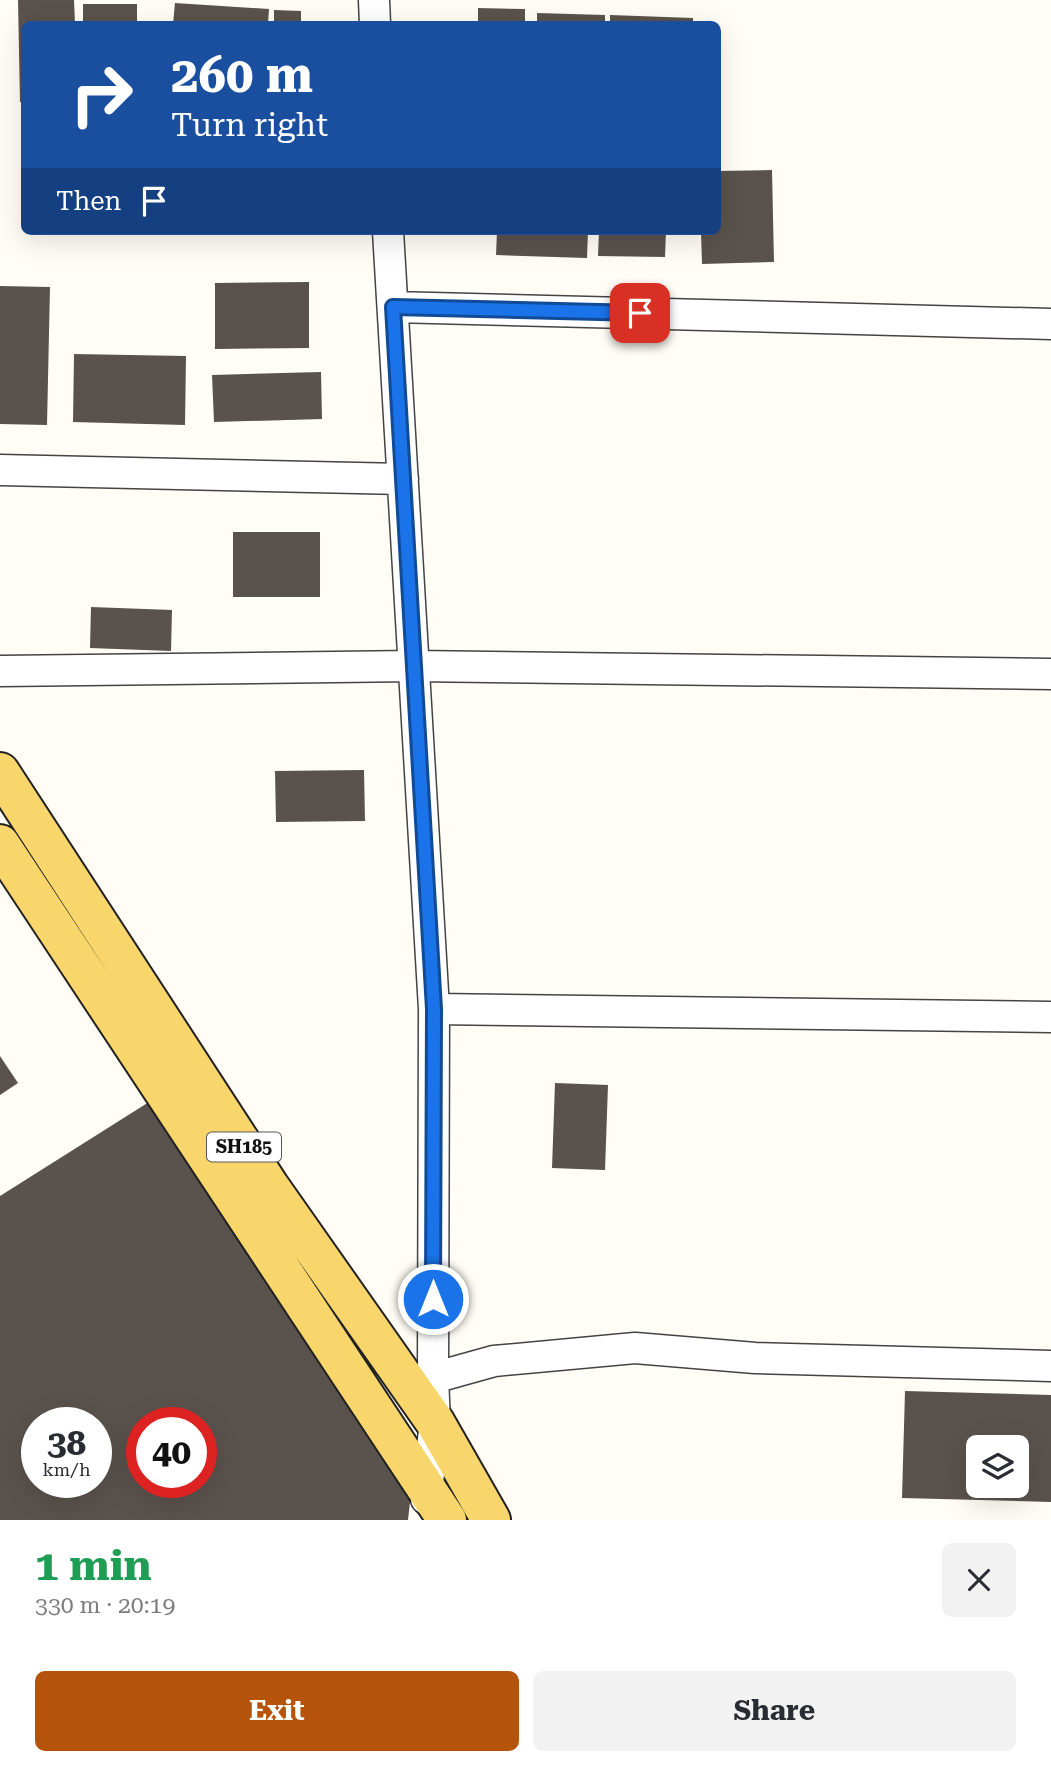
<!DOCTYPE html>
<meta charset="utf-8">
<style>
body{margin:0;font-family:"Roboto Serif",serif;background:#f2f2f3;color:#2b2b33;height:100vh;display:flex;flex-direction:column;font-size:26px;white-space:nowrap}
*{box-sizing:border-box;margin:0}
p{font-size:23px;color:#7c7c81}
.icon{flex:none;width:38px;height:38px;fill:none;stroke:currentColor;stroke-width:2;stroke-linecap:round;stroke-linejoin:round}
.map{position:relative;height:1520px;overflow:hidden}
.side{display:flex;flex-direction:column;background:#fff;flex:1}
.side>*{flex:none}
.guide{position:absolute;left:21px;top:21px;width:700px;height:214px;border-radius:10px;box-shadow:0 7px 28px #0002;background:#1a4fa0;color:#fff;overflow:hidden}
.controls{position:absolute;left:966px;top:1435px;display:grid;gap:14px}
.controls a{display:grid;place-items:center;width:63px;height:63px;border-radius:10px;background:#fff;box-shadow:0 7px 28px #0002;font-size:35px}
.speed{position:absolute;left:21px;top:1407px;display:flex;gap:14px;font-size:35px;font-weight:700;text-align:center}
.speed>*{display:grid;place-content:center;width:91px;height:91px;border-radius:50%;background:#fff;box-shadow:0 7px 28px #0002;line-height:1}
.speed small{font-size:18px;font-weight:400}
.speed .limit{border:10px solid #d22;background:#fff;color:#111}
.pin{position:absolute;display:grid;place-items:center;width:60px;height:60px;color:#fff;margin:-30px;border-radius:14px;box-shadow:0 4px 10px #0006}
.me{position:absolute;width:77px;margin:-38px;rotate:0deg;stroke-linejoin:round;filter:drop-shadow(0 0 5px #0008)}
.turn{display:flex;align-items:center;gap:24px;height:147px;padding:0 35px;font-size:32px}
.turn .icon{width:91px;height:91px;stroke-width:2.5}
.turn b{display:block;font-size:49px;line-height:60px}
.then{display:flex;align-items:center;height:66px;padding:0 35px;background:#0003;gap:14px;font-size:26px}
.round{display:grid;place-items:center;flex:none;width:74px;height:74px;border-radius:10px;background:#f2f2f3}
.overview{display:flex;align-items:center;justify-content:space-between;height:119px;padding:0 35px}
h1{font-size:42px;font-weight:700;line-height:52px;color:#1e9e55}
.cta{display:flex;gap:14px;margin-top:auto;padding:14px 35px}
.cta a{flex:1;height:80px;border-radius:10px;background:#b45309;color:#fff;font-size:28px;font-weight:700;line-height:80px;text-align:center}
.cta a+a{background:#f2f2f3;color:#2b2b33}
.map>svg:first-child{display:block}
.building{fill:#5a524d;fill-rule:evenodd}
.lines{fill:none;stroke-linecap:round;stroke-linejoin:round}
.minor-casing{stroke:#444;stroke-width:33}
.major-casing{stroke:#222;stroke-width:42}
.minor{stroke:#fff;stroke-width:30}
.major{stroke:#f9d66b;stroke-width:38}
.route-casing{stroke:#114b97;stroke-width:18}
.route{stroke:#1a73e8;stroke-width:12}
.labels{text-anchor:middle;stroke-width:7;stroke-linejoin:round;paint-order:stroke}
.shield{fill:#fff;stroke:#585858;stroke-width:2}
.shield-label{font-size:18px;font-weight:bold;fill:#111}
</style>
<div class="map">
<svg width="1051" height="1520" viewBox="0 0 1051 1520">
<rect width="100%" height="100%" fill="#fffdf5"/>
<!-- building -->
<path class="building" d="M 18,0 L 74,0 L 75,24 L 24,24 L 24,102 L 20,102 Z
M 175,3 L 269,9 L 268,24 L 173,24 Z
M 83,4 L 137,4 L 137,24 L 83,24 Z
M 478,8 L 525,9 L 525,24 L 478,24 Z
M 274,10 L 301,11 L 301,24 L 274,24 Z
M 537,13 L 605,15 L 605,24 L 537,24 Z
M 610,15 L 693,18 L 693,24 L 610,24 Z
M 772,170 L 774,262 L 702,264 L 701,231 L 718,231 L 718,171 Z
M 497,231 L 588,231 L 587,258 L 496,255 Z
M 599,231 L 666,231 L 665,257 L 598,256 Z
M 309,282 L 309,348 L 215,349 L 215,283 Z
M 0,286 L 50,287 L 47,425 L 0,424 Z
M 74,354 L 186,356 L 185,425 L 73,422 Z
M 321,372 L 322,419 L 214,422 L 212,375 Z
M 233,532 L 320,532 L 320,597 L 233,597 Z
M 91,607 L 172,610 L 171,651 L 90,648 Z
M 364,770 L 365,821 L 276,822 L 275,771 Z
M 0,1056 L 18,1083 L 0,1095 Z
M 555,1083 L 608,1085 L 605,1170 L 552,1168 Z
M 149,1102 L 411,1493 L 408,1520 L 0,1520 L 0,1196 ZM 37,1423 L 96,1423 L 96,1482 L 37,1482 ZM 142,1423 L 201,1423 L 201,1482 L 142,1482 Z
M 905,1391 L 1051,1395 L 1051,1502 L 902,1498 ZM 978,1447 L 1017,1447 L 1017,1486 L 978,1486 Z"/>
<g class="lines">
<defs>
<path id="minor" d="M 374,0 L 375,24
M 388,231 L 434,1009 L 433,1378 L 435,1422 L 426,1499
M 393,307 L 1051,324
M 0,470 L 403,479
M 0,671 L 414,666 L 1051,674
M 434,1009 L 1051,1017
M 433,1378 L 494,1361 L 635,1348 L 755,1358 L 1051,1366"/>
<path id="major" d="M 0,772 L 270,1187 L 435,1422 L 491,1520
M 0,844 L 447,1520"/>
</defs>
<!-- minor casing -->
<use href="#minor" class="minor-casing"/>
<!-- major casing -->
<use href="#major" class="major-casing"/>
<!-- minor -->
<use href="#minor" class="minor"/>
<!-- major -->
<use href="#major" class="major"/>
</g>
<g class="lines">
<defs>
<path id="route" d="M 433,1299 L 434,1009 L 393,307 L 640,313"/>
</defs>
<!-- route casing -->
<use href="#route" class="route-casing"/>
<!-- route -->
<use href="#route" class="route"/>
</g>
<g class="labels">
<!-- shield labels -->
<rect class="shield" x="207" y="1132.5" width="74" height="29" rx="5"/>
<g class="shield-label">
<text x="244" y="1153">SH185</text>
</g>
</g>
</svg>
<div class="controls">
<a><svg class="icon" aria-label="layers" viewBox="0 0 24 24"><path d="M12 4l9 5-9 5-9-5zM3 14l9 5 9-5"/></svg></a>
</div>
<div class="speed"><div>38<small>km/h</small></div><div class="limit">40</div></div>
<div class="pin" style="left:640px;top:313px;background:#d93025"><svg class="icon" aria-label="arrive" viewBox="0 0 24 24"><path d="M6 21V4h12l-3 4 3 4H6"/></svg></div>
<svg class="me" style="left:433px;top:1299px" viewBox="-20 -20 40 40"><circle r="17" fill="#1a73e8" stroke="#fff" stroke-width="3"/><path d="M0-11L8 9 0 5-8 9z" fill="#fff"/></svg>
<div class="guide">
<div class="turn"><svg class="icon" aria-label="right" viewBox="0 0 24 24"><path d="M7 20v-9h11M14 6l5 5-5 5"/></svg><div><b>260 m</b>Turn right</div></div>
<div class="then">Then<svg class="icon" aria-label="arrive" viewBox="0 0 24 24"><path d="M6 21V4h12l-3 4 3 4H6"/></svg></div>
</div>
</div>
<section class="side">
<div class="overview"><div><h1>1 min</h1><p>330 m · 20:19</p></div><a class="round"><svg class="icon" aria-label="close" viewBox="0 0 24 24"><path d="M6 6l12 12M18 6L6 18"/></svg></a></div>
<div class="cta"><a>Exit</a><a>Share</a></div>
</section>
